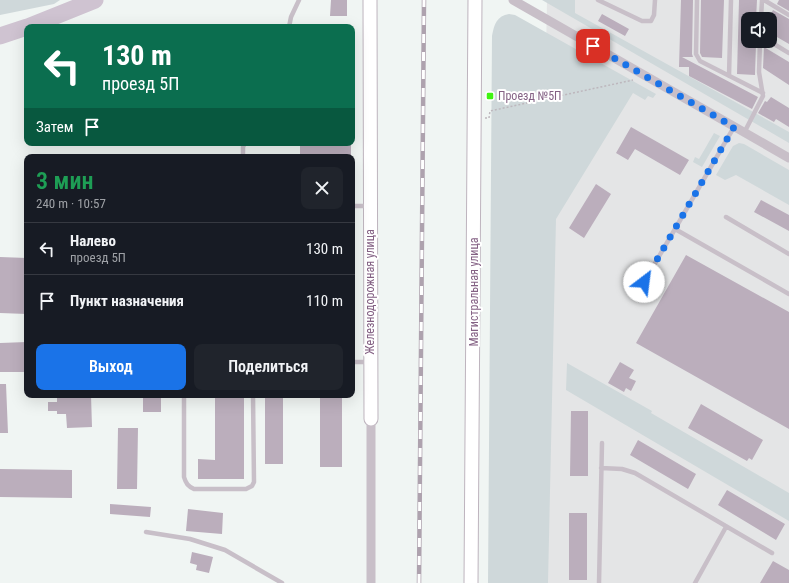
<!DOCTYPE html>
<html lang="ru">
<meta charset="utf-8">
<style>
body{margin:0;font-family:"Roboto Condensed",sans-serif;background:#20242c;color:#f1f3f6;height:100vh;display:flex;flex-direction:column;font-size:15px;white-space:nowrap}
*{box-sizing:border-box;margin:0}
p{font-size:13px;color:#9ea1a6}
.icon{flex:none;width:22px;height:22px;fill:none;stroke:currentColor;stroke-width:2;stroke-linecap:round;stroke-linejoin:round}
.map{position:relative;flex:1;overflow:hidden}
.side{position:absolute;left:24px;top:154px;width:331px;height:244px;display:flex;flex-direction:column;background:#171b24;border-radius:8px;box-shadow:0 4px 16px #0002}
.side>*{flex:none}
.hud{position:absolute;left:24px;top:24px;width:331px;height:122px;border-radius:8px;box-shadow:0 4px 16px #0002;background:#0b6e4f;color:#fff;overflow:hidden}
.buttons{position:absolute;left:741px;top:12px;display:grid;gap:8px}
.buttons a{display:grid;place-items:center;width:36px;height:36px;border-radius:8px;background:#171b24;box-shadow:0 4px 16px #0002;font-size:20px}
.pin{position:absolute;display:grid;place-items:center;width:34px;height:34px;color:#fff;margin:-17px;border-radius:8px;box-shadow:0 2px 6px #0006}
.me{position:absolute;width:44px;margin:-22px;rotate:30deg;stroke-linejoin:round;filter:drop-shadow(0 0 3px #0008)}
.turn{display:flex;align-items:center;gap:14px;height:84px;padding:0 12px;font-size:18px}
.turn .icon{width:52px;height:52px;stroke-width:2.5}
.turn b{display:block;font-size:28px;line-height:34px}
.then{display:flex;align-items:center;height:38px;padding:0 12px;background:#0003;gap:8px;font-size:15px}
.round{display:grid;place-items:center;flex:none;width:42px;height:42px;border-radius:8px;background:#20242c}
.overview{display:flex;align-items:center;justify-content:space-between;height:68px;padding:0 12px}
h1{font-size:24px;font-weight:600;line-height:30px;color:#1e9e55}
.action{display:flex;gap:8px;margin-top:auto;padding:8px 12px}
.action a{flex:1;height:46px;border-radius:8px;background:#1a73e8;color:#fff;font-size:16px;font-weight:600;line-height:46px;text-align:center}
.action a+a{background:#20242c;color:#f1f3f6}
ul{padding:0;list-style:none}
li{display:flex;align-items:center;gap:12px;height:52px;padding:0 12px;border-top:1px solid #363941}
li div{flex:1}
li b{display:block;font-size:15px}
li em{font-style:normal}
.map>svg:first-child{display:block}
.built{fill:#e4e5e6;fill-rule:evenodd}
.green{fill:#cfd8da}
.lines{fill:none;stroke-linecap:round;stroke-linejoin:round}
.river{stroke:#cfc3d1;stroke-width:17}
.building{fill:#bbaebc}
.secondary-casing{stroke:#beb4be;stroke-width:15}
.path{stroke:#bdb7bd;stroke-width:1.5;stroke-dasharray:2 2;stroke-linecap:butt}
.lane{stroke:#c8bfc8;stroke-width:4.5}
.street{stroke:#c8bfc8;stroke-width:9}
.secondary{stroke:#fff;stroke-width:13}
.rail-casing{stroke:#aea2ae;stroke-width:4.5}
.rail{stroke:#fff;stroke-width:3;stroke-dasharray:9;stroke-linecap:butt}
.route{stroke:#1a73e8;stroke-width:7;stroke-dasharray:0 12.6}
.poi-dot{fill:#3ff412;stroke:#fff;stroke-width:1.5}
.labels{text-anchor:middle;stroke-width:4;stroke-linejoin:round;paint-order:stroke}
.poi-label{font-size:12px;fill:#846184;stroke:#fff;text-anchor:start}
.street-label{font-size:12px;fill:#846184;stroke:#fff}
</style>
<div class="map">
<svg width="789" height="583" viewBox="0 0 789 583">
<rect width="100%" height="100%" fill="#f0f5f3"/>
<!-- built -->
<path class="built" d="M 547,0 L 789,0 L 789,583 L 531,583 L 543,219 ZM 748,19 L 770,19 L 770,41 L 748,41 Z"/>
<!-- green -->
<path class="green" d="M 0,0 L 60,0 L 54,4 L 0,15 Z
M 542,0 L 575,0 L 575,13 L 789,132 L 789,143 Z
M 509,14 L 515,15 L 656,94 L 653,98 L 648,96 L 645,100 L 633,93 L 556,219 L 548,583 L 488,583 L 492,36 C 494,24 497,16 509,14 Z
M 714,133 L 720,136 L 702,167 L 693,162 L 695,157 L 699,159 Z
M 739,143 L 744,144 L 789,170 L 789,205 L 736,175 L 725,180 L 716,175 L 733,146 Z
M 567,363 L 652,411 L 651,413 L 789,493 L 789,521 L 566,390 Z"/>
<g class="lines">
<!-- river -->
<path class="river" d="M 28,27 L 95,0
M 0,36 L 27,27"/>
</g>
<!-- building -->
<path class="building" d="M 331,0 L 347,0 L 347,16 L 330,16 Z
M 681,0 L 693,0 L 692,54 L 693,57 L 682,57 L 758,97 L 752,109 L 689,76 L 689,67 L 679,67 Z
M 701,0 L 724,0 L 722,58 L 702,57 L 700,53 Z
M 739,0 L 757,0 L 756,19 L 748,19 L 748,41 L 756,41 L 756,43 L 755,75 L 737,74 Z
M 779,0 L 789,0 L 789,11 L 777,4 Z
M 773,10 L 789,19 L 789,44 L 770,33 L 770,16 Z
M 602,14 L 629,29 L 625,36 L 598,21 Z
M 764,47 L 789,62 L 789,85 L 763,68 Z
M 771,97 L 789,108 L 789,127 L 776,119 L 774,122 L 758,113 L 765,101 L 767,102 Z
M 631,127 L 689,160 L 680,175 L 635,149 L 628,160 L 616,153 Z
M 300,143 L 351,143 L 351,157 L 300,157 Z
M 596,184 L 611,194 L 584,238 L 569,228 Z
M 761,200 L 789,215 L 789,231 L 754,212 Z
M 686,255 L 789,312 L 789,429 L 636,343 Z
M 0,257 L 27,258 L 27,314 L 0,313 Z
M 27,342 L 27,372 L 0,372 L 0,343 Z
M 620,362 L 634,370 L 629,378 L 636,381 L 631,391 L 626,388 L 624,392 L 608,383 Z
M 0,384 L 6,384 L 8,433 L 0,433 Z
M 66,395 L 91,395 L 92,427 L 67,428 L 66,414 L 57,414 L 57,411 L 48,411 L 48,402 L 57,402 L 57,398 L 66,398 Z
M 143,395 L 161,395 L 161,412 L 143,412 Z
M 215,395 L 244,395 L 244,479 L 198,479 L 198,459 L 215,460 Z
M 265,395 L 283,395 L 283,464 L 265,464 Z
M 320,395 L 342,395 L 342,467 L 320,467 Z
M 701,404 L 763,440 L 752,460 L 749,458 L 747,461 L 688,428 Z
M 571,411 L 588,411 L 588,476 L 570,476 Z
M 118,428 L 138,428 L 137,489 L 117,489 Z
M 638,440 L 696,474 L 688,489 L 630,455 Z
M 0,469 L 72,470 L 72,498 L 0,497 Z
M 727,490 L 785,524 L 776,540 L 718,505 Z
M 110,504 L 151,507 L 150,517 L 110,514 Z
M 188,509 L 223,513 L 222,534 L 186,531 Z
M 569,513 L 587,513 L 587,580 L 569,580 Z
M 192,552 L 213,557 L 209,573 L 196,570 L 197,565 L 190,563 Z
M 773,561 L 789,570 L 789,583 L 760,583 Z"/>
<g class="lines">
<defs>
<path id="secondary" d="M 370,0 L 371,419
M 471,583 L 475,0"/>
</defs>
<!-- secondary casing -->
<use href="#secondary" class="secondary-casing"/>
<!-- path -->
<path class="path" d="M 485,118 L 489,118 L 490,111 L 633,80"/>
<!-- lane -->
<path class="lane" d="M 598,0 L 642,21 L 651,21 L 654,15 L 655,0
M 697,0 L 696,54 L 700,61 L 763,93
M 764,0 L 789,15
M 761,19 L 762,0
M 289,27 L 291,17 L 299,0
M 769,41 L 789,53
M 729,76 L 731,0
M 744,133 L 763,96 L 759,72 L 760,41
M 243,157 L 243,147 L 245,143
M 352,206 L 368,206
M 726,217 L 789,254
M 675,229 L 734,127
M 644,282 L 675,229 L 789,294
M 352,362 L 369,362
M 184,395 L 184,477 C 186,484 188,486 194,489 L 246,489 L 252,486 L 254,482 L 253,395
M 601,468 L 622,469 L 635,473 L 772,553
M 146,532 L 190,539 L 225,550 L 282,583
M 599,583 L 602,443
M 695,583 L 726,527"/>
<!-- street -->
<path class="street" d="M 513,0 L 789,158
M 371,419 L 371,583"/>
<!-- secondary -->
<use href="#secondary" class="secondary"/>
<defs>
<path id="rail" d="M 419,583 L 424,0"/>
</defs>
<!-- rail casing -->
<use href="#rail" class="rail-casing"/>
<!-- rail -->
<use href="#rail" class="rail"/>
</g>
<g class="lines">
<!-- route -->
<path class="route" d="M 593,46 L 734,127 L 644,282"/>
</g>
<!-- markers -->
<rect class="poi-dot" x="486" y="92" width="8" height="8" rx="2"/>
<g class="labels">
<!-- poi labels -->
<g class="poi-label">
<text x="498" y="100">Проезд №5П</text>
</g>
<!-- street labels -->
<g class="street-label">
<text transform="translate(370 292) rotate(-90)" y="4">Железнодорожная улица</text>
<text transform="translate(474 292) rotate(-90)" y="4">Магистральная улица</text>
</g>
</g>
</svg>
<div class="buttons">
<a><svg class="icon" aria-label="sound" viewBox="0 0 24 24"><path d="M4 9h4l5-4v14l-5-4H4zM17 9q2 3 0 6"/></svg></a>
</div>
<div class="pin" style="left:593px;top:46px;background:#d93025"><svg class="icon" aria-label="arrive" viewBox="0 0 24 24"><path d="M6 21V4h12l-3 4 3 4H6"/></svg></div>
<svg class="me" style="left:644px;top:282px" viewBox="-20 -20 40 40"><circle r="19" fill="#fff"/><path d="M0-13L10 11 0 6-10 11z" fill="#1a73e8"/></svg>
<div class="hud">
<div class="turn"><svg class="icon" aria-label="left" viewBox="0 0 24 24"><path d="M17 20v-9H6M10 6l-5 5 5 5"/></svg><div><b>130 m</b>проезд 5П</div></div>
<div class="then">Затем<svg class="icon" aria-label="arrive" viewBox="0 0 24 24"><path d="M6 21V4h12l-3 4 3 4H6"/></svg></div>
</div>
<section class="side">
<div class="overview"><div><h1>3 мин</h1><p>240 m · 10:57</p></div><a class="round"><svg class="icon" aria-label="close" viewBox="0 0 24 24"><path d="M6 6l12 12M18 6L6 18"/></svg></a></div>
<ul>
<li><svg class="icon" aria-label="left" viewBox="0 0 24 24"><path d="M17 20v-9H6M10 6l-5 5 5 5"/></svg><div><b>Налево</b><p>проезд 5П</p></div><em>130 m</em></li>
<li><svg class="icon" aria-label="arrive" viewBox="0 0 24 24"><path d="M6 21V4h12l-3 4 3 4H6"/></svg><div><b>Пункт назначения</b></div><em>110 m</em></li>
</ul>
<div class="action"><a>Выход</a><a>Поделиться</a></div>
</section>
</div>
